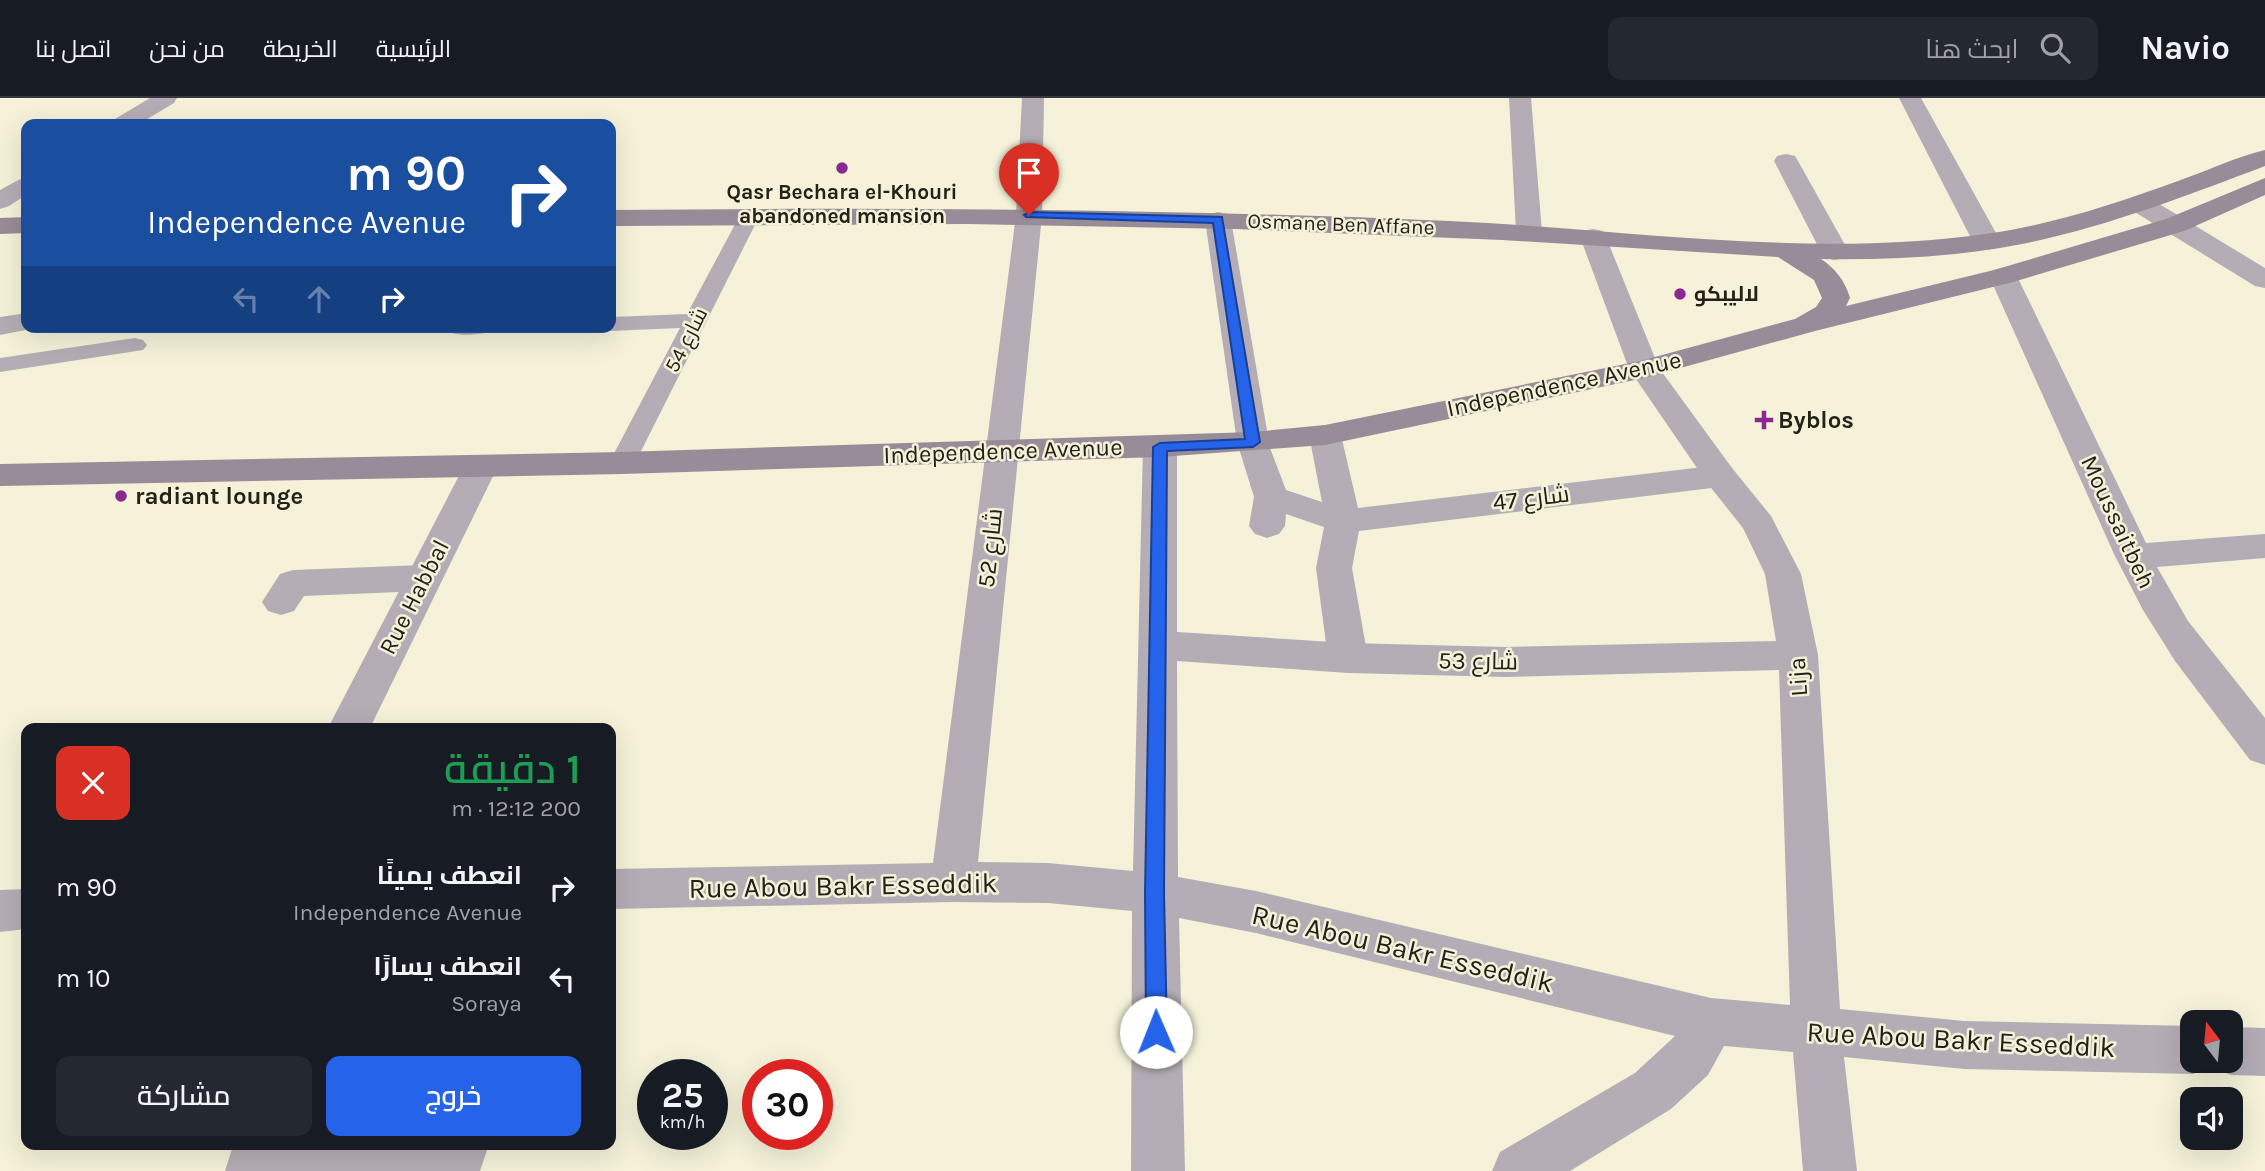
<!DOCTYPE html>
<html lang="ar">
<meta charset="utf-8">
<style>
body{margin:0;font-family:Karla,Cairo,sans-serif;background:#242831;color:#f1f3f6;direction:rtl;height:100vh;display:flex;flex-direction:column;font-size:26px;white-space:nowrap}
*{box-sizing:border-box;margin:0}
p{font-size:23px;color:#9ea1a6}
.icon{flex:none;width:38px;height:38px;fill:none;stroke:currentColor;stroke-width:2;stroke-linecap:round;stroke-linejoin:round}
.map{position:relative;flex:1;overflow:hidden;direction:ltr}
.sheet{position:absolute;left:21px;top:625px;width:595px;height:427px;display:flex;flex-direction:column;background:#171b24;border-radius:14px;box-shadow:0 7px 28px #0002;direction:rtl}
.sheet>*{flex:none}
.banner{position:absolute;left:21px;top:21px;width:595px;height:214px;border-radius:14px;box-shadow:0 7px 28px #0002;direction:rtl;background:#1a4fa0;color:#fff;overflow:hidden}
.needle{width:46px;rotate:344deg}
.tools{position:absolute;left:2180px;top:912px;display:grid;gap:14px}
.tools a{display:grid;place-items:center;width:63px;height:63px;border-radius:14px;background:#171b24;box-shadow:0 7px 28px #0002;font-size:35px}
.speed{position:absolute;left:637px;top:961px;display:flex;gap:14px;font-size:35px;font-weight:700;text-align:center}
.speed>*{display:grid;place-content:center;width:91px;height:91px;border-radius:50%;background:#171b24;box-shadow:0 7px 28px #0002;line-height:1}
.speed small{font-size:18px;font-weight:400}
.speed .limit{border:10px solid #d22;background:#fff;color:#111}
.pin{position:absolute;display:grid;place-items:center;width:60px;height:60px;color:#fff;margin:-72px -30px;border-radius:50% 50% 50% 0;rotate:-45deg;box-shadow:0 0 7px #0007}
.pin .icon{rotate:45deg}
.me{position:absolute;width:77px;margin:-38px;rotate:359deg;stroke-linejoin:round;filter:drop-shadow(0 0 5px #0008)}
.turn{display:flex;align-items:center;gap:24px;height:147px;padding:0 35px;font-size:32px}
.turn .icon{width:91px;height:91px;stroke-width:2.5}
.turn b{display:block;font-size:49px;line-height:60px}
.lanes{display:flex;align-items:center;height:66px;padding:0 35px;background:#0003;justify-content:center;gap:35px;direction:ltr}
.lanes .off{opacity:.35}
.round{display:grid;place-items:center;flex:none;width:74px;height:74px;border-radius:14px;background:#242831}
.overview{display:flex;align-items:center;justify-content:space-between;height:119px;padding:0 35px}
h1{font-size:42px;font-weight:600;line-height:52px;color:#1e9e55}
.button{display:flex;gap:14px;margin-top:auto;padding:14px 35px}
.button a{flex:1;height:80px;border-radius:14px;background:#2563eb;color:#fff;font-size:28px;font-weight:600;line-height:80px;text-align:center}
.button a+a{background:#242831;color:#f1f3f6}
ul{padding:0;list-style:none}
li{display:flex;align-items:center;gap:21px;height:91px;padding:0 35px}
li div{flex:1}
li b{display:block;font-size:26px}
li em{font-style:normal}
header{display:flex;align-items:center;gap:42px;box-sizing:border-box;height:98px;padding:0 35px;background:#171b24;border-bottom:2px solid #363941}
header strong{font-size:33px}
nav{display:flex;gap:38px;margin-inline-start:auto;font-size:24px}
.search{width:490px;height:63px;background:#242831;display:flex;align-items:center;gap:18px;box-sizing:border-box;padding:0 24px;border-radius:14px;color:#9ea1a6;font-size:26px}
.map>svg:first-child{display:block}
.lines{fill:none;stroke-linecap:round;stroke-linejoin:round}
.service{fill:#b5adb5;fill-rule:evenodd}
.pedestrian{fill:#b5adb5;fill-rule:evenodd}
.minor{fill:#b5adb5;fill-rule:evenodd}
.tertiary{fill:#b5adb5;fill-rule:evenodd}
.secondary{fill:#978c97;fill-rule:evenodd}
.route{fill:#2563eb;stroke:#184099;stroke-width:2}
.poi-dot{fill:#8c2991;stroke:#f5f2d9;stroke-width:2.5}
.labels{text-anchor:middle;stroke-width:5;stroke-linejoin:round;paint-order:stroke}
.far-poi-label{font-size:21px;font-weight:bold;fill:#232118;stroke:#f5f2d9}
.far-street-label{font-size:21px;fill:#232118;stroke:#f5f2d9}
.street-label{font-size:24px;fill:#232118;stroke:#f5f2d9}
.poi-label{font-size:24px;font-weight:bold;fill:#232118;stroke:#f5f2d9;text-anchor:start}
.near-street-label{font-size:28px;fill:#232118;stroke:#f5f2d9}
</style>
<header>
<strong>Navio</strong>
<div class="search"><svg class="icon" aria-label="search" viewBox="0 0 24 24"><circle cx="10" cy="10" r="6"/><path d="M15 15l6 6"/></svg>ابحث هنا</div>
<nav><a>الرئيسية</a><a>الخريطة</a><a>من نحن</a><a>اتصل بنا</a></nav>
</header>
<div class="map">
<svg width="2265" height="1073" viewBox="0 0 2265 1073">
<rect width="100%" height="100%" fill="#f5f2d9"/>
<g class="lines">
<!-- service -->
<path class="service" d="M 749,113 L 756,115 L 759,119 L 635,365 L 631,371 L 622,373 L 613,371 L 609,365 L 680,230 L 611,233 L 602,229 L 611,229 L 611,219 L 687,216 L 739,119 L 742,115 Z
M 492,229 L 489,234 C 477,237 463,238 451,235 L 448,230 Z
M 135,240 L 143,242 L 147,247 L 143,252 L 0,274 L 0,260 Z"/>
<!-- pedestrian -->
<path class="pedestrian" d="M 1786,56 L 1795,58 L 1798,63 L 1849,154 L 1845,160 L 1835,162 L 1825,160 L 1821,154 L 1774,63 L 1777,58 Z
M 2142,99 L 2151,101 L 2265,170 L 2265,190 L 2255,188 L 2133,113 L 2129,107 L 2133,101 Z
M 26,215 L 26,229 L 36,230 L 0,237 L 0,219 Z
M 1325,327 L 1337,330 L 1341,337 L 1358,410 L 1720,367 L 1732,370 L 1737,378 L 1732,386 L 1720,389 L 1359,433 L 1352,470 L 1368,560 L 1362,570 L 1348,575 L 1334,570 L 1328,560 L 1316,470 L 1324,429 L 1286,416 L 1285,428 L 1279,436 L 1267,440 L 1255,436 L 1249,428 L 1254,399 L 1237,344 L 1241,337 L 1253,334 L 1265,337 L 1286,392 L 1322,404 L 1309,337 L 1313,330 Z
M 423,467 L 436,471 L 441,480 L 436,489 L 423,493 L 304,498 L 294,513 L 281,517 L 268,513 L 262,504 L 280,476 L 293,472 Z
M 243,1046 L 489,1046 L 480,1073 L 225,1073 L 232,1051 Z"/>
<!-- minor -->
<path class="minor" d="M 1022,0 L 1044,0 L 1042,117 L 978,764 L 1048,765 L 1133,773 L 1143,349 L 1148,342 L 1160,339 L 1172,342 L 1177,349 L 1177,534 L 1348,545 L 1506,549 L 1776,543 L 1765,476 L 1743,430 L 1708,386 L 1629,271 L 1580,139 L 1583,133 L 1593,131 L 1603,133 L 1606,139 L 1659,270 L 1732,370 L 1771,418 L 1801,476 L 1818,557 L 1840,911 L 1964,923 L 2193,928 L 2193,962 L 2231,962 L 2231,929 L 2265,930 L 2265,978 L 2231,977 L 2213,970 L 2212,967 L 2193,976 L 1964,971 L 1844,959 L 1857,1073 L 1803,1073 L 1793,954 L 1724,948 L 1708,977 L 1671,1011 L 1570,1073 L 1492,1073 L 1500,1054 L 1635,975 L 1675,938 L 1256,835 L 1179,820 L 1185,1073 L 1131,1073 L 1132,813 L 1048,805 L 953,804 L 611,811 L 611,771 L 933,765 L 1016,117 ZM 1177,563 L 1348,575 L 1506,579 L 1779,572 L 1790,907 L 1711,900 L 1256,793 L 1178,779 Z
M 1509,0 L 1531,0 L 1542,134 L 1538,140 L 1529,142 L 1520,140 L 1516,134 Z
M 1899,0 L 1921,0 L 2001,144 L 1997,150 L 1987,152 L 1977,150 L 1973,144 Z
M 1218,114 L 1227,116 L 1231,122 L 1269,344 L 1265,351 L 1253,354 L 1241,351 L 1237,344 L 1205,122 L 1209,116 Z
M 2003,170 L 2013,172 L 2017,178 L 2146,445 L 2265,436 L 2265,460 L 2157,469 L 2188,523 L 2265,620 L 2265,667 L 2250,662 L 2175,563 L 2143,512 L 2115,458 L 1989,178 L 1993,172 Z
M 481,357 L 493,360 L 498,368 L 370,630 L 328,630 L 464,368 L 469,360 Z
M 26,791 L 26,831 L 0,834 L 0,792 Z"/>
<!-- tertiary -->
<path class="tertiary" d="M 150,0 L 177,0 L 174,5 L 139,26 L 111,26 L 115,21 Z
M 26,78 L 26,97 L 9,108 L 0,111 L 0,92 Z"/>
<!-- secondary -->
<path class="secondary" d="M 2265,52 L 2265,68 C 2186,98 2106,129 2022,146 C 1957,159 1888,162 1821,161 C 1836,171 1845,183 1850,200 L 1846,208 L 1994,172 L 2166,121 L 2265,80 L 2265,97 L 2184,133 L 2013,184 L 1815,233 L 1644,280 L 1325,347 L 1160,359 L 622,376 L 0,388 L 0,366 L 622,354 L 1253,334 L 1325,327 L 1640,263 L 1795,221 L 1816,209 L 1822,200 L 1814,182 L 1778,159 L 1502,142 L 1235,131 L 968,126 L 611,128 L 611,112 C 891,109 1170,111 1449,123 C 1626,131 1808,161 1985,136 C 2051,127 2115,106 2178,83 C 2207,73 2235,59 2265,52 Z
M 26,119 L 26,135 L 0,136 L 0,120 Z"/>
</g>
<!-- route -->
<path class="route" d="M 1029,114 L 1222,119 L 1260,344 L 1253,349 L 1167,353 L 1164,795 L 1167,934 L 1164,941 L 1156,944 L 1149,941 L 1146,934 L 1145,795 L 1153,349 L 1160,345 L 1245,341 L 1213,125 L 1026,119 L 1024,117 Z"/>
<!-- markers -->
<g class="poi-dot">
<circle cx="842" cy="70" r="7"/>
<circle cx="1680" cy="196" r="7"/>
<path d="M1760.5 311.5h7v7h7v7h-7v7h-7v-7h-7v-7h7z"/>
<circle cx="121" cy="398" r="7"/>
</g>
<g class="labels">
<!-- far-poi labels -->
<g class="far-poi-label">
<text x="842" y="101">Qasr Bechara el-Khouri<tspan x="842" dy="24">abandoned mansion</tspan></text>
<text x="1694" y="203" text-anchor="start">لاليبكو</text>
</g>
<!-- far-street labels -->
<g class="far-street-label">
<text transform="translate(1341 126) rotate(2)" y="7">Osmane Ben Affane</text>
<text transform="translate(686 242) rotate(-63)" y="7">شارع 54</text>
</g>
<!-- street labels -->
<g class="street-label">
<text transform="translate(1564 286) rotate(-12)" y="8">Independence Avenue</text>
<text transform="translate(1003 353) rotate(-2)" y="8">Independence Avenue</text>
<text transform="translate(1531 400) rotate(-7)" y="8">شارع 47</text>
<text transform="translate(2118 424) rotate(65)" y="8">Moussaitbeh</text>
<text transform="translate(990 450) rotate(-84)" y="8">شارع 52</text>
<text transform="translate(414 499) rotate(-63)" y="8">Rue Habbal</text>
<text transform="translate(1478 563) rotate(1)" y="8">شارع 53</text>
<text transform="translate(1798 579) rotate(-94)" y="8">Lija</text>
</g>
<!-- poi labels -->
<g class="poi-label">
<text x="1778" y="330">Byblos</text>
<text x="135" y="406">radiant lounge</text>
</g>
<!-- near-street labels -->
<g class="near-street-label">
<text transform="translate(843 787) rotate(-1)" y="10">Rue Abou Bakr Esseddik</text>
<text transform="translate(1403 850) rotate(13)" y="10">Rue Abou Bakr Esseddik</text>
<text transform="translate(1961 941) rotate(3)" y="10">Rue Abou Bakr Esseddik</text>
</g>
</g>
</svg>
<div class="tools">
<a><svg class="needle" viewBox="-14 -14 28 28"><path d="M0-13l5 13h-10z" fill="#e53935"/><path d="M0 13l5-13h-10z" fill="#9ea1a6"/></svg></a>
<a><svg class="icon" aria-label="sound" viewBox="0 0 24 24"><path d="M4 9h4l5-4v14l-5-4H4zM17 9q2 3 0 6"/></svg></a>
</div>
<div class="speed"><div>25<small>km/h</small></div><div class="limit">30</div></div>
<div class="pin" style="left:1029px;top:117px;background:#d93025"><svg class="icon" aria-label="arrive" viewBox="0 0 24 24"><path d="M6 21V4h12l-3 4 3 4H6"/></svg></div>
<svg class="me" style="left:1156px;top:934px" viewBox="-20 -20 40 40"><circle r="19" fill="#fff"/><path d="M0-13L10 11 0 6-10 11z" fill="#2563eb"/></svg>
<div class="banner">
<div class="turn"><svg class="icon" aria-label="right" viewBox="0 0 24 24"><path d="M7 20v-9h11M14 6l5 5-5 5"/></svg><div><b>90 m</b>Independence Avenue</div></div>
<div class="lanes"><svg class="icon off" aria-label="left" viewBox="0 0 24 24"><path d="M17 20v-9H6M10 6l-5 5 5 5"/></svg><svg class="icon off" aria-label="ahead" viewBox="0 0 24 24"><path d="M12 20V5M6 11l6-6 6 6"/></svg><svg class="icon" aria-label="right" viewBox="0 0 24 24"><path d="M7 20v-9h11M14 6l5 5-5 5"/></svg></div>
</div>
<section class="sheet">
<div class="overview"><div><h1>1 دقيقة</h1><p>200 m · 12:12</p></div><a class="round" style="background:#d93025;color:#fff"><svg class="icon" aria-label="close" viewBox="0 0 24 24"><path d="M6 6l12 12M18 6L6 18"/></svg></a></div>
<ul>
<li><svg class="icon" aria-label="right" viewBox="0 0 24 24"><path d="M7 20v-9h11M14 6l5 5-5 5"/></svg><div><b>انعطف يمينًا</b><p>Independence Avenue</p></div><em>90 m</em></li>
<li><svg class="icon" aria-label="left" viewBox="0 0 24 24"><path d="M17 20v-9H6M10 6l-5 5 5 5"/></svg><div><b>انعطف يسارًا</b><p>Soraya</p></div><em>10 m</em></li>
</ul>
<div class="button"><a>خروج</a><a>مشاركة</a></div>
</section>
</div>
